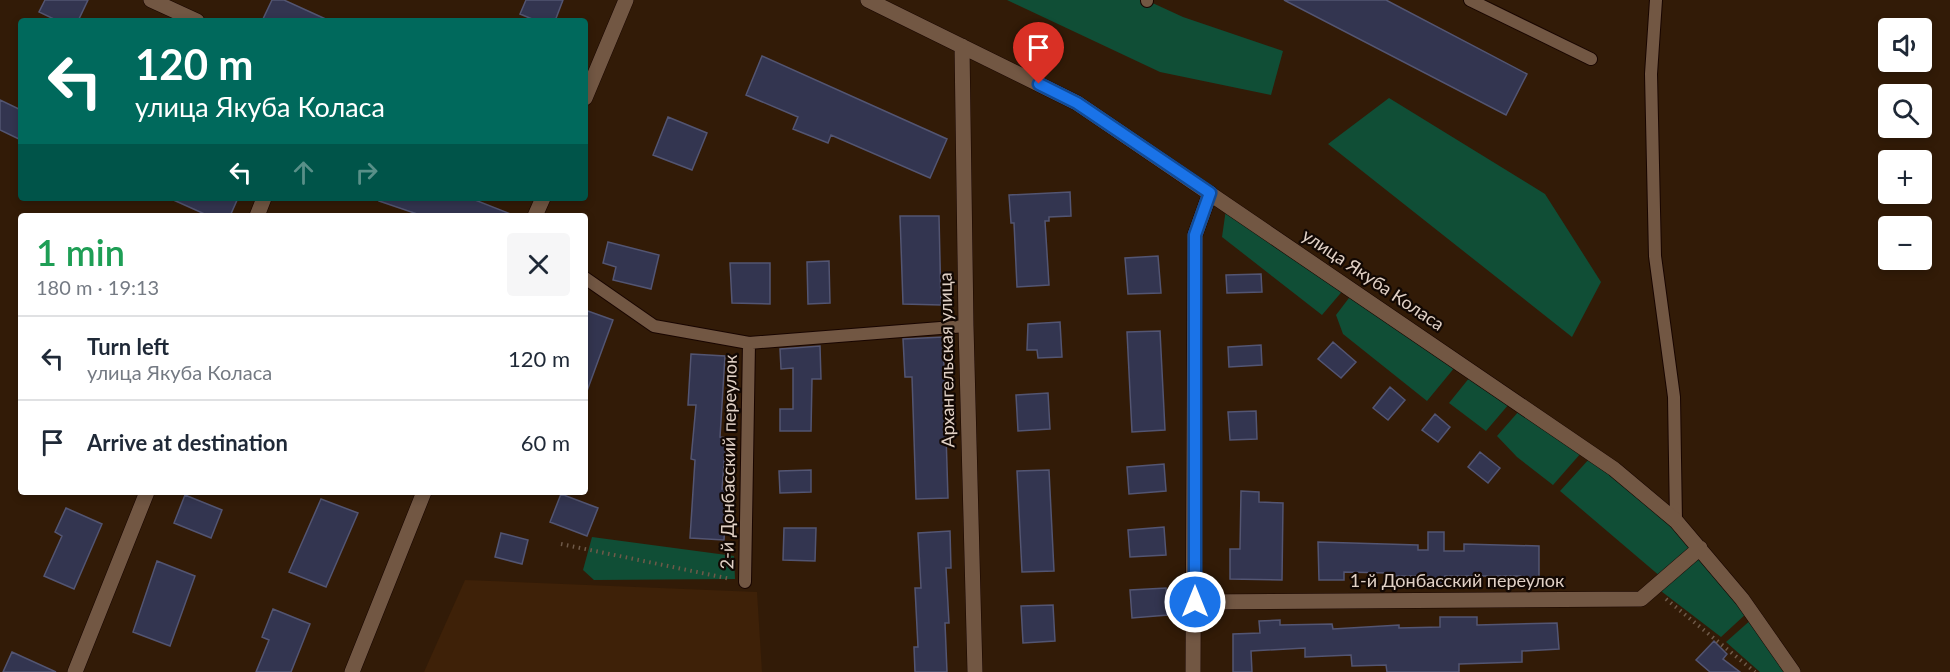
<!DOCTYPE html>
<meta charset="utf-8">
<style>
body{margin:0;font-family:Lato,sans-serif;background:#f6f6f7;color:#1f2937;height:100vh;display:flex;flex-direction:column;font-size:22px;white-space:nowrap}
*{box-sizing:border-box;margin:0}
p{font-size:20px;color:#747a83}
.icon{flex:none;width:33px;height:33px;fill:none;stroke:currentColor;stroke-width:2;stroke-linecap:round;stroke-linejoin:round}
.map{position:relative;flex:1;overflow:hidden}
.side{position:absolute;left:18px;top:213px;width:570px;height:282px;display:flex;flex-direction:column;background:#fff;border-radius:6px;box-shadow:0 3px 9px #0003}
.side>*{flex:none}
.banner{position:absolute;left:18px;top:18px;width:570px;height:183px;border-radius:6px;box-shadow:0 3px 9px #0003;background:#00695c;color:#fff;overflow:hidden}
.fabs{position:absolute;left:1878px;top:18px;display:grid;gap:12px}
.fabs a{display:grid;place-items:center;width:54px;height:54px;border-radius:6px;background:#fff;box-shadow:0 3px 9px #0003;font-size:30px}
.pin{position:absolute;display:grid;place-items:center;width:51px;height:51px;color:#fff;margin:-62px -26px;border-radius:50% 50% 50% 0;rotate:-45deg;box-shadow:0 0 6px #0007}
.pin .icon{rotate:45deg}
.me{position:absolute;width:66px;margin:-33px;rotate:0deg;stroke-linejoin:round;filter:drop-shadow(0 0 4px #0008)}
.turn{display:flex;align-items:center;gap:21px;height:126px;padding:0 18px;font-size:27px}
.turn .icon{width:78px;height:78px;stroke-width:2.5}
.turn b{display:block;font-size:42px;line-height:51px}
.lanes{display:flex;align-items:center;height:57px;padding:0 18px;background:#0003;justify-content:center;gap:30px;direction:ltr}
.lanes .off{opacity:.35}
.round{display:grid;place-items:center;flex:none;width:63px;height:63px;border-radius:6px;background:#f6f6f7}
.head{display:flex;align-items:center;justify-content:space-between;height:102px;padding:0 18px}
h1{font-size:36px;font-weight:600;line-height:45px;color:#1e9e55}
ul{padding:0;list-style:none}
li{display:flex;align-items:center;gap:18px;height:84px;padding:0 18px;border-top:2px solid #e0e1e3}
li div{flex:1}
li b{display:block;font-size:22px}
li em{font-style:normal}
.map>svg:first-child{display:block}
.built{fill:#3e2108}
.green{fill:#104e36}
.building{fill:#333550;stroke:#535572;stroke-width:1.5}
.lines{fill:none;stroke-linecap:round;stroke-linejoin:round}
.service-casing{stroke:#180500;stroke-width:14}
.minor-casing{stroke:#180500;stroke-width:16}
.path{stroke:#6f5a49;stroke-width:4;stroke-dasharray:1.5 4.5;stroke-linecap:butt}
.service{stroke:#725743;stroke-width:12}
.minor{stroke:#725743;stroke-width:15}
.route-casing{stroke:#114b97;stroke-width:15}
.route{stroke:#1a73e8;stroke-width:10}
.labels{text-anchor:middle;stroke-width:4.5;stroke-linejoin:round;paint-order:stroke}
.street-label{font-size:18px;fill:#e1d1c6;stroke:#120803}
</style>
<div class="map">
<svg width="1950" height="672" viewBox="0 0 1950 672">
<rect width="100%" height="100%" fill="#321b07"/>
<!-- built -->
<path class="built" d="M 465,580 L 757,592 L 762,672 L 424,672 Z"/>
<!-- green -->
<path class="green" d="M 1007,0 L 1146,0 L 1183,17 L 1283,51 L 1271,95 L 1160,72 Z
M 1389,98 L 1545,194 L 1601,282 L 1572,337 L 1328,144 Z
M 1226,209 L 1345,288 L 1322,315 L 1222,237 Z
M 1352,294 L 1455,367 L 1427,401 L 1343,334 L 1336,315 Z
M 1470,377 L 1509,404 L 1486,431 L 1449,403 Z
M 1519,411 L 1581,453 L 1553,485 L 1517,457 L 1497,436 Z
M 1590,458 L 1679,530 L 1694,548 L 1661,577 L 1560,491 Z
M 592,537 L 734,556 L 735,579 L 594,580 L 583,570 Z
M 1698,553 L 1748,612 L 1721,637 L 1657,588 Z
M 1753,618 L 1790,672 L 1760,672 L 1726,642 Z"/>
<!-- building -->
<path class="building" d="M 45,0 L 88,0 L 78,21 L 58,21 L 39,12 Z
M 272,0 L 284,0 L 330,21 L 262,21 Z
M 526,0 L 563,0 L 555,21 L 537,21 L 520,14 Z
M 1284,0 L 1386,0 L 1527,74 L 1506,115 Z
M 762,56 L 947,139 L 930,178 L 831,135 L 828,143 L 793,129 L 798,117 L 746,95 Z
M 0,100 L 21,110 L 21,140 L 0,130 Z
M 668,117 L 707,133 L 692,170 L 653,155 Z
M 1070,192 L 1071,216 L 1049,217 L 1049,221 L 1045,221 L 1049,285 L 1017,287 L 1014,223 L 1011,223 L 1009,195 Z
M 169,198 L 238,198 L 230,216 L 209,216 Z
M 380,198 L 470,198 L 513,215 L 423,216 L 379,201 Z
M 900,216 L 939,216 L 941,305 L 903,304 Z
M 608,242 L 659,255 L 651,289 L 613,280 L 616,267 L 603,263 Z
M 1158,256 L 1161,293 L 1128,294 L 1125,258 Z
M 829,261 L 830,303 L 808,304 L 807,262 Z
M 730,263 L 770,263 L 770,304 L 732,303 Z
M 1261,274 L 1262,292 L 1227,293 L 1226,275 Z
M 585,310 L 613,320 L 587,391 L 585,391 Z
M 1060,322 L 1062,357 L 1038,358 L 1037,350 L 1027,350 L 1028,324 Z
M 1160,331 L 1165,430 L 1132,432 L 1127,332 Z
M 943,337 L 948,498 L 916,499 L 912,377 L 905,377 L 903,339 Z
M 1333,342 L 1356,362 L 1341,378 L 1318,359 Z
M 1261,345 L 1262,365 L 1229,367 L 1228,347 Z
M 820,346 L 821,379 L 812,379 L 811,431 L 780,431 L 780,409 L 793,409 L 793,368 L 781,369 L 780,349 Z
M 691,354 L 725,356 L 720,437 L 726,438 L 722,489 L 727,489 L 724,540 L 690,538 L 695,460 L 691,459 L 696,405 L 688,405 Z
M 1390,387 L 1405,400 L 1388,420 L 1373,408 Z
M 1048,393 L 1050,429 L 1018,431 L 1016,395 Z
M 1256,411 L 1257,439 L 1230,440 L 1228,412 Z
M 1435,414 L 1450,427 L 1438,442 L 1422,430 Z
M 1480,452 L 1500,468 L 1488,483 L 1468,467 Z
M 1164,464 L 1166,491 L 1129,494 L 1127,467 Z
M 811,470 L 811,492 L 780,493 L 779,471 Z
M 1049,470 L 1054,571 L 1022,572 L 1017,471 Z
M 1241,491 L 1259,492 L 1259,502 L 1283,503 L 1282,580 L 1230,579 L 1230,549 L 1240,549 Z
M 561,494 L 598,508 L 587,536 L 550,522 Z
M 185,495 L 222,510 L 211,538 L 174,523 Z
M 321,499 L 358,513 L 326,587 L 289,572 Z
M 66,508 L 102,524 L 74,589 L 44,576 L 62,536 L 55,532 Z
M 1164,527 L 1166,555 L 1130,557 L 1128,530 Z
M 784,528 L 816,528 L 815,561 L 783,560 Z
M 950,531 L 951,568 L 946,568 L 949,623 L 945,623 L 947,672 L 915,672 L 914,647 L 918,647 L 915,588 L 921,588 L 918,533 Z
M 1428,532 L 1444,532 L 1444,551 L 1464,551 L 1464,544 L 1539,546 L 1539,580 L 1521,580 L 1521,576 L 1445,576 L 1445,585 L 1428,586 L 1428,576 L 1388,576 L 1388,573 L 1344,572 L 1344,580 L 1319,580 L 1318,542 L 1418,545 L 1418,550 L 1428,550 Z
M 501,533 L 528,540 L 522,564 L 495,557 Z
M 157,561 L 195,576 L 170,646 L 133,632 Z
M 1166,588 L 1168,615 L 1132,618 L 1130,590 Z
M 1053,605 L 1055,641 L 1023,643 L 1021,606 Z
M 273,609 L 310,624 L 291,672 L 256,672 L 269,640 L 262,637 Z
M 1440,617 L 1477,617 L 1477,625 L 1557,623 L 1559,649 L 1522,651 L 1522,662 L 1459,664 L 1459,672 L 1387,672 L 1386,665 L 1352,666 L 1351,655 L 1305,657 L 1305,648 L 1251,651 L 1252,672 L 1233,672 L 1233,634 L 1260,633 L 1259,621 L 1280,620 L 1280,625 L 1332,624 L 1333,629 L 1399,625 L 1399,628 L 1440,627 Z
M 1714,641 L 1727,654 L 1723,659 L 1740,672 L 1710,672 L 1696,660 Z
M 12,652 L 56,672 L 3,672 Z"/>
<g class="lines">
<defs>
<path id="service" d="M 1470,0 L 1591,59
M 1656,0 L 1651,74 L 1655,256 L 1674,397 L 1676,521
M 1147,1 L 1147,0
M 585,278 L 654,326 L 749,343 L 745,582
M 749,343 L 966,326"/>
<path id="minor" d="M 151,0 L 197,21
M 868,0 L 1077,103 L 1614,469 L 1676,521 L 1742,599 L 1793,672
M 962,46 L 966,326 L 975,672
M 585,98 L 626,0
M 257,216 L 264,198
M 535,216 L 543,198
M 1195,602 L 1641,599 L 1700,548
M 75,672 L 147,492
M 352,672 L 424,492
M 1193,672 L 1195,235 L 1210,193"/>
</defs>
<!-- service casing -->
<use href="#service" class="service-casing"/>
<!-- minor casing -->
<use href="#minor" class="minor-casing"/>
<!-- path -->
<path class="path" d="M 561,544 L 731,579
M 1666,599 L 1755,672"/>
<!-- service -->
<use href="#service" class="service"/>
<!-- minor -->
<use href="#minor" class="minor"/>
</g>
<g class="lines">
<defs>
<path id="route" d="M 1039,84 L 1077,103 L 1210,193 L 1195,235 L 1195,602"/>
</defs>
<!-- route casing -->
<use href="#route" class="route-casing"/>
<!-- route -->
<use href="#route" class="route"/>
</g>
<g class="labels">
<!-- street labels -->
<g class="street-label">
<text transform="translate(1373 280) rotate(34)" y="6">улица Якуба Коласа</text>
<text transform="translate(947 360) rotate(-91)" y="6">Архангельская улица</text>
<text transform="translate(729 462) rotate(-89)" y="6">2-й Донбасский переулок</text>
<text x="1457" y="587">1-й Донбасский переулок</text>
</g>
</g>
</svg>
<div class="fabs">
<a><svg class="icon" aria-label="sound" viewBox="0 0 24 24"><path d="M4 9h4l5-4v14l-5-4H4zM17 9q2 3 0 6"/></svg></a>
<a><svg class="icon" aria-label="search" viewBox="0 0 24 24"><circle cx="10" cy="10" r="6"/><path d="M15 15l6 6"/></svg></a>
<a>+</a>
<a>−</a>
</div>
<div class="pin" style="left:1039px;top:84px;background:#d93025"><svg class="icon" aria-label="arrive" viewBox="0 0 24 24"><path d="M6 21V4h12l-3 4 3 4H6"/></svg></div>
<svg class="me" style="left:1195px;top:602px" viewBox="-20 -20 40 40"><circle r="17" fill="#1a73e8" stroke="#fff" stroke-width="3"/><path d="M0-11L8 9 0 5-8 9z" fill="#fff"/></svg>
<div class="banner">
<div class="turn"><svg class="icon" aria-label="left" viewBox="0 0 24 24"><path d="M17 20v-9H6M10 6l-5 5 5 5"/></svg><div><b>120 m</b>улица Якуба Коласа</div></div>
<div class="lanes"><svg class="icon" aria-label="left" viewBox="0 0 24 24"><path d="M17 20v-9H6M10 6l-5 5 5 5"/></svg><svg class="icon off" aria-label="ahead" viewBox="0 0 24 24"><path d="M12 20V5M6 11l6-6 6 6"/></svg><svg class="icon off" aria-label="right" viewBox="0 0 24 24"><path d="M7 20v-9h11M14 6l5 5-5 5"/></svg></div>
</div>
<section class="side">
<div class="head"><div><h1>1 min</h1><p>180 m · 19:13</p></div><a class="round"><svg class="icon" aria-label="close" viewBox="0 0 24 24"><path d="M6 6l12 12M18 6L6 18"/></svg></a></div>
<ul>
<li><svg class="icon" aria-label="left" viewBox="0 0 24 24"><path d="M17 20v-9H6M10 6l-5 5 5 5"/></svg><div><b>Turn left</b><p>улица Якуба Коласа</p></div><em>120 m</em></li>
<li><svg class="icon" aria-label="arrive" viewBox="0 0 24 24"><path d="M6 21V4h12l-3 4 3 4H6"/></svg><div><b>Arrive at destination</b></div><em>60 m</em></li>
</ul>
</section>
</div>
